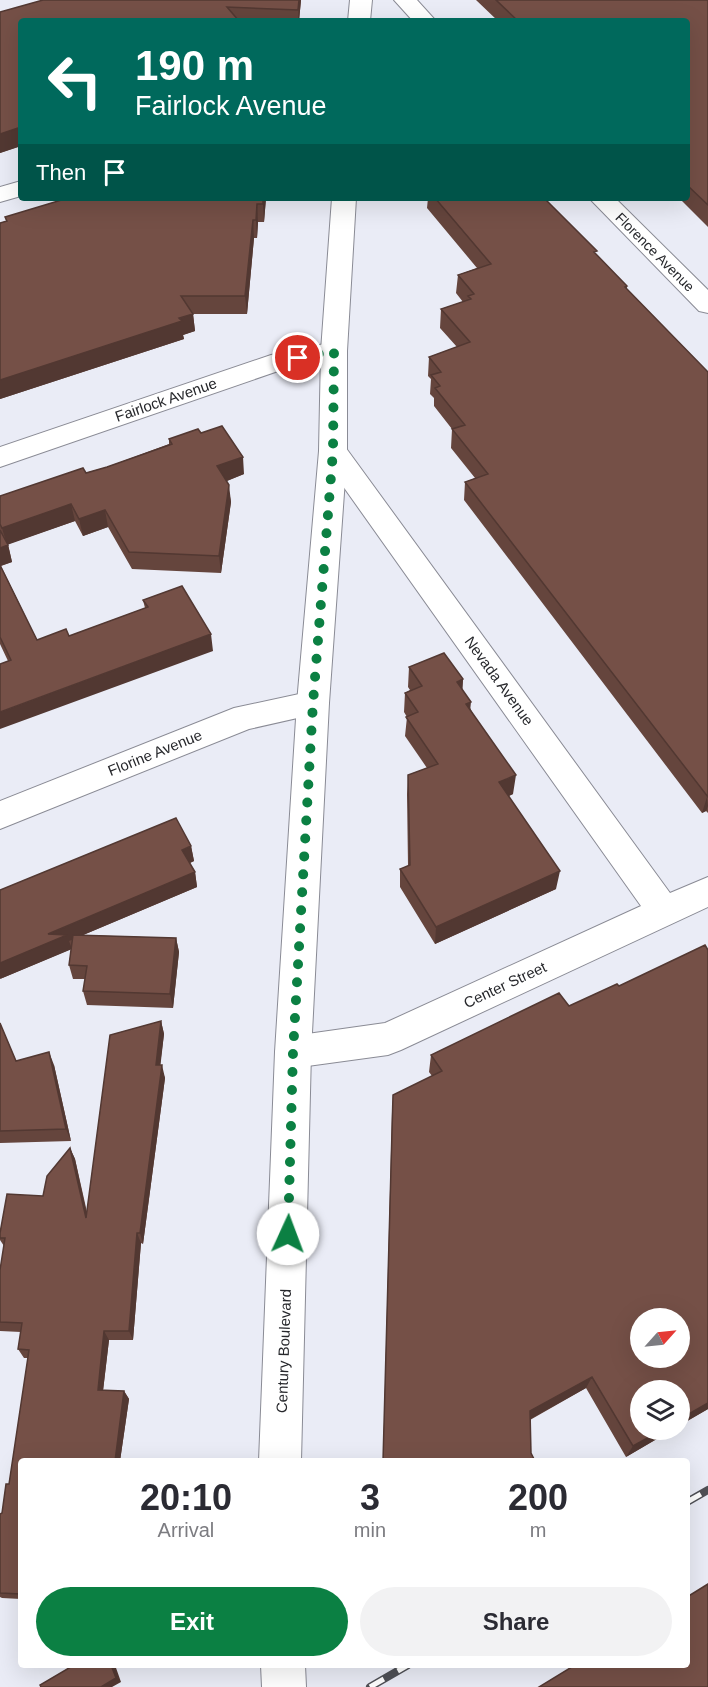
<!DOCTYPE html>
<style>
body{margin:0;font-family:Helvetica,sans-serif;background:#f2f2f3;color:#2b2b33;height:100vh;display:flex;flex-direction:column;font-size:22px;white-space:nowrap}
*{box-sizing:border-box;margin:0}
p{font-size:20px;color:#7c7c81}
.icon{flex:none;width:33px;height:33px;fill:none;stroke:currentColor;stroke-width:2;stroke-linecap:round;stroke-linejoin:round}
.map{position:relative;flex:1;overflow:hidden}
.panel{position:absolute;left:18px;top:1458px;width:672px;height:210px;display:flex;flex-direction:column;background:#fff;border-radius:6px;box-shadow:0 6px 24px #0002}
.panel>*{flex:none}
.guide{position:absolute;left:18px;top:18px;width:672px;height:183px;border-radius:6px;box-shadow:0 6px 24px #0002;background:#00695c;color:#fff;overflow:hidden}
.needle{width:39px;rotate:63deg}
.buttons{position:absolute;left:630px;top:1308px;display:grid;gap:12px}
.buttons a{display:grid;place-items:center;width:60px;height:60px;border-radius:50%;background:#fff;box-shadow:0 6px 24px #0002;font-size:30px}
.pin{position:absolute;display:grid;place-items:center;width:51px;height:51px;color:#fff;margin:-26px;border:3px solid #fff;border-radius:50%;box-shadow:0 2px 6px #0007}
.me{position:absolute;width:66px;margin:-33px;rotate:2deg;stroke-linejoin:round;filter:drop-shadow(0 0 4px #0008)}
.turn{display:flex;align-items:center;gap:21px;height:126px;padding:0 18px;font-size:27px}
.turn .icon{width:78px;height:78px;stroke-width:2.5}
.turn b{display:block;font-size:42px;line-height:51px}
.then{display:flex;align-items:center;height:57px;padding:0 18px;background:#0003;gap:12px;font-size:22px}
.eta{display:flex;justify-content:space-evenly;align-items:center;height:102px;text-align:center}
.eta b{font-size:36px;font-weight:700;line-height:42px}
.primary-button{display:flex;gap:12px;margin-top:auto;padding:12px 18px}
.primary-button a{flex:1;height:69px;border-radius:36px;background:#0b8043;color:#fff;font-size:24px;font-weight:700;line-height:69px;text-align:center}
.primary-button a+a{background:#f2f2f3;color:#2b2b33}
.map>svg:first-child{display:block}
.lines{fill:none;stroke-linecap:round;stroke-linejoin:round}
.minor-casing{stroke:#8a8b95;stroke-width:2}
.tertiary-casing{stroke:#8a8b95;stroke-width:2}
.minor{fill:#fff;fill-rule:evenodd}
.tertiary{fill:#fff;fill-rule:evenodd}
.rail-casing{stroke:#4f5056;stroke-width:8}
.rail{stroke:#fff;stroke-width:5;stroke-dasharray:16;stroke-linecap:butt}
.wall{fill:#65453d}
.shaded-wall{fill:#523832}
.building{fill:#755047;stroke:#523832;stroke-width:1.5;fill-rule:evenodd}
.route{stroke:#0b8043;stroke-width:10;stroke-dasharray:0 18}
.labels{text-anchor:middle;stroke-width:6;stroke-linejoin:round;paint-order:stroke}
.far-street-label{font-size:14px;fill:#27282c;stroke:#fff}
.street-label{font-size:15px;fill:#27282c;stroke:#fff}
</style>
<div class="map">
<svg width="708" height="1687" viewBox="0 0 708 1687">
<rect width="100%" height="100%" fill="#eaecf6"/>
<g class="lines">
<defs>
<path id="minor" d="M 394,0 L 417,0 L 436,21 L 413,21 Z
M 21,181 L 21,196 L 0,202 L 0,187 Z
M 589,198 L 615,198 L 708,290 L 708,313 L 699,311 Z
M 334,342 L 343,345 L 347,351 L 343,357 L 284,369 L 0,467 L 0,447 L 271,355 Z
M 333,441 L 343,444 L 670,893 L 708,877 L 708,907 L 401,1050 L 388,1055 L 293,1068 L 280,1064 L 275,1052 L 280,1040 L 293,1036 L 385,1023 L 641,906 L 323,458 L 319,451 L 323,444 Z
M 313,691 L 324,694 L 329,703 L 324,712 L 249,729 L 0,829 L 0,801 L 234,708 Z"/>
<path id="tertiary" d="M 350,0 L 372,0 L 370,21 L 348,21 Z
M 332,198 L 356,198 L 347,351 L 347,451 L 329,703 L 311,1052 L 301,1461 L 259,1461 L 275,1052 L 297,703 L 319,451 L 321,351 Z
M 261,1665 L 305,1665 L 306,1687 L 262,1687 Z"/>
</defs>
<!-- minor casing -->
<use href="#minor" class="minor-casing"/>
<!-- tertiary casing -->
<use href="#tertiary" class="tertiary-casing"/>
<!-- minor -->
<use href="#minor" class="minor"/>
<!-- tertiary -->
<use href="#tertiary" class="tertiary"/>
<defs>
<path id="rail" d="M 687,1502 L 708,1490
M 370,1687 L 408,1665"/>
</defs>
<!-- rail casing -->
<use href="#rail" class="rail-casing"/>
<!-- rail -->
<use href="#rail" class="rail"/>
</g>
<!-- wall -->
<path class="wall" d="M 301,0 L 299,21 L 21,21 L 21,146 L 0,153 L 0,12 Z
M 476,0 L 708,0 L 708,227 L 679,198 L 687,198 L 687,21 L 498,21 Z
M 266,198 L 264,222 L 258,222 L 257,238 L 254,238 L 247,314 L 193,314 L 195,331 L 183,335 L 184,339 L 0,399 L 0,223 L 6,221 L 5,217 Z
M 428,198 L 544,198 L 596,255 L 627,286 L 627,289 L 708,372 L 708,813 L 706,811 L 702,813 L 464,500 L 465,482 L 475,478 L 451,448 L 452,429 L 434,406 L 434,398 L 430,394 L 431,379 L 428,376 L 429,357 L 457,347 L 440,328 L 441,309 L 463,302 L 456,293 L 458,275 L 477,268 L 427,208 Z
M 201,433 L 244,474 L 227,481 L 231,502 L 221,573 L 132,569 L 108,527 L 83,536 L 75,521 L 8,544 L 12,562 L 1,566 L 37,640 L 69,636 L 145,608 L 143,600 L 213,651 L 8,661 L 0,644 L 0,496 L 107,467 L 169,444 L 169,439 Z
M 409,667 L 463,679 L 462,689 L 471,710 L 513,794 L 509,796 L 556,889 L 435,944 L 400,887 L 400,869 L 408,866 L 407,794 L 408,775 L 427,768 L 405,736 L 407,717 L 404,712 L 405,693 L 410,690 L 408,687 Z
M 191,846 L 194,861 L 190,863 L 195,872 L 197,887 L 83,935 L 176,938 L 179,952 L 173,1008 L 87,1005 L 83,991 L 85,979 L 73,979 L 69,965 L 71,949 L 0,979 Z
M 708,950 L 708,1409 L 626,1457 L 586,1388 L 530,1420 L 531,1453 L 535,1461 L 383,1461 L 392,1112 L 432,1076 L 429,1072 L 431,1055 L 569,1006 Z
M 161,1021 L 164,1034 L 160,1065 L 165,1078 L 143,1244 L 141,1243 L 133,1340 L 109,1340 L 103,1391 L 124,1391 L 129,1399 L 120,1461 L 21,1461 L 21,1599 L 2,1598 L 0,1597 L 0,1514 L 2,1513 L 9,1484 L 28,1358 L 24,1358 L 18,1349 L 21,1332 L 0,1331 L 0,1270 L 4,1246 L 0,1240 L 0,1233 L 43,1196 L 70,1148 L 75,1159 L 87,1212 Z
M 0,1023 L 16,1061 L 54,1065 L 71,1141 L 0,1143 Z"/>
<!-- shaded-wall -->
<path class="shaded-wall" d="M 299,0 L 301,0 L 299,21 L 298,21 Z
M 21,127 L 21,146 L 0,153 L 0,134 Z
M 263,198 L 266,198 L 264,222 L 263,204 Z
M 257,204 L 258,222 L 257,238 L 256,220 Z
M 253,220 L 254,238 L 247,314 L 245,296 Z
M 193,314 L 195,331 L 183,335 L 184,339 L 0,399 L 0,380 Z
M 243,457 L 244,474 L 219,484 L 217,466 Z
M 229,485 L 231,502 L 221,573 L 219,556 Z
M 71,504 L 75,521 L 7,545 L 2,528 Z
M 105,510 L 108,527 L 83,536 L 79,519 Z
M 8,545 L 12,562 L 0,566 L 0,548 Z
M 211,634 L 213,651 L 0,729 L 0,712 Z
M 463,679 L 462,699 L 457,682 Z
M 471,702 L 469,721 L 466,704 Z
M 516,775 L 513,794 L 497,801 L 499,782 Z
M 707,797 L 708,806 L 706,811 L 702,813 Z
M 191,846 L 194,861 L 185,865 L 182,850 Z
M 560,871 L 556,889 L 435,944 L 436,927 Z
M 195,872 L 197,887 L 69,941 L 72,949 L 0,979 L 0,963 L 48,934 Z
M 176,938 L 179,952 L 173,1008 L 170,994 Z
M 161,1021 L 164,1034 L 159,1078 L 156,1065 Z
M 49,1052 L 54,1065 L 71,1141 L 66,1129 Z
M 162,1065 L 165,1078 L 143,1244 L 140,1233 Z
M 70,1148 L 75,1159 L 90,1229 L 86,1218 Z
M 137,1233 L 141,1243 L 133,1340 L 129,1331 Z
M 104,1331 L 109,1340 L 102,1399 L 98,1390 Z
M 592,1377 L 586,1388 L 525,1422 L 530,1411 Z
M 124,1391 L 129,1399 L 120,1461 L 115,1461 Z
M 708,1403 L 708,1409 L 680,1425 L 680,1419 Z
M 662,1430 L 672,1430 L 626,1457 L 633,1446 Z
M 111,1665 L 115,1665 L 121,1682 L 112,1687 L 101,1687 Z"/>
<!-- building -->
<path class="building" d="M 43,0 L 299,0 L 298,10 L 227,7 L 239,21 L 21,21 L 21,127 L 0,134 L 0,12 Z
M 496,0 L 708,0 L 708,205 L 687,185 L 687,21 L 518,21 Z
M 68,198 L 263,198 L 263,204 L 257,204 L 256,220 L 253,220 L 245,296 L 181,296 L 193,314 L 179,318 L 182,321 L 0,380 L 0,223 L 7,221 L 5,217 Z
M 435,198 L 544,198 L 597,251 L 594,252 L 627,286 L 625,287 L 708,372 L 708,797 L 465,482 L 488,474 L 452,429 L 465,425 L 435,388 L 440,386 L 431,375 L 441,372 L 429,357 L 470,342 L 441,309 L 471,299 L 468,296 L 474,294 L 458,275 L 491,264 Z
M 222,426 L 243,457 L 217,466 L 229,485 L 219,556 L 129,552 L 105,510 L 79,519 L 71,504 L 2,528 L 0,524 L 0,496 L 83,468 L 86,473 L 107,467 L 172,444 L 169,439 L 198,429 L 201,433 Z
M 0,530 L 8,545 L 0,548 Z
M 0,565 L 37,640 L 66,629 L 69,636 L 148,607 L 143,600 L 182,586 L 211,634 L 0,712 L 0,664 L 11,660 L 0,637 Z
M 444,653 L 463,679 L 457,682 L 471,702 L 466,704 L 516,775 L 499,782 L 560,871 L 436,927 L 400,869 L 410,865 L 408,775 L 438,764 L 406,717 L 418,712 L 405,693 L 422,686 L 409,667 Z
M 176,818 L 191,846 L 182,850 L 195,872 L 48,934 L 67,935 L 0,963 L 0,890 Z
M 73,935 L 176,938 L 170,994 L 83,991 L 87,966 L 69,965 Z
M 705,945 L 708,950 L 708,1403 L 680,1419 L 680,1390 L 640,1390 L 640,1430 L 662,1430 L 633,1446 L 592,1377 L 530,1411 L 531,1453 L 535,1461 L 383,1461 L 393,1095 L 442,1071 L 431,1055 L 559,993 L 569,1006 L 617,984 L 619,986 ZM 640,1318 L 680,1318 L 680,1358 L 640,1358 Z
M 161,1021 L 156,1065 L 162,1065 L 140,1233 L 137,1233 L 129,1331 L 104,1331 L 98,1390 L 124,1391 L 115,1461 L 21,1461 L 21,1594 L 0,1593 L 0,1514 L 2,1513 L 6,1484 L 9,1484 L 29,1350 L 18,1349 L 22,1323 L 0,1322 L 0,1270 L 5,1238 L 0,1238 L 0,1233 L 7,1194 L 43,1196 L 47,1176 L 70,1148 L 86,1218 L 110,1035 Z
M 0,1023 L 16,1061 L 49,1052 L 66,1129 L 0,1131 Z
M 708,1584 L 708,1687 L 539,1687 L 575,1665 L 687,1665 L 687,1597 Z
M 74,1665 L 111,1665 L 116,1678 L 101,1687 L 41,1687 L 40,1685 Z"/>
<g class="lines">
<!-- route -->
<path class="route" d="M 288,1234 L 293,1052 L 313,703 L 333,451 L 334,351 L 298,358"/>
</g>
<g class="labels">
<!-- far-street labels -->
<g class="far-street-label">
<text transform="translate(655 252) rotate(45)" y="5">Florence Avenue</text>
</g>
<!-- street labels -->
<g class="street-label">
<text transform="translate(166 400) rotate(-19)" y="5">Fairlock Avenue</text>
<text transform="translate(499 681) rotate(54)" y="5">Nevada Avenue</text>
<text transform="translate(155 753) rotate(-22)" y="5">Florine Avenue</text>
<text transform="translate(505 985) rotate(-25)" y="5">Center Street</text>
<text transform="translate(284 1351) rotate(-88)" y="5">Century Boulevard</text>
</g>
</g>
</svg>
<div class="buttons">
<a><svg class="needle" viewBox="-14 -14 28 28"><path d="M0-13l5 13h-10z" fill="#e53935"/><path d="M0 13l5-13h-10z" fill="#7c7c81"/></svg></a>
<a><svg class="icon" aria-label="layers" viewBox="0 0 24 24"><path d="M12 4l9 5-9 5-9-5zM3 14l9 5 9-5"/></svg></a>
</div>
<div class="pin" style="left:298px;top:358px;background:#d93025"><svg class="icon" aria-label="arrive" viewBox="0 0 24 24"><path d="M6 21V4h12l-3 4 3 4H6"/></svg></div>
<svg class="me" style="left:288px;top:1234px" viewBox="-20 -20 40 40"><circle r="19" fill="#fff"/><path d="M0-13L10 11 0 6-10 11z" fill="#0b8043"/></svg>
<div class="guide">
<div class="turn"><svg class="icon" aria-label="left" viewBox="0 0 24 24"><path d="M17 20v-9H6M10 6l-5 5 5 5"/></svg><div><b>190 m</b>Fairlock Avenue</div></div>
<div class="then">Then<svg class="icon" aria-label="arrive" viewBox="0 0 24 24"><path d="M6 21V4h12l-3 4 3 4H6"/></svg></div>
</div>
<section class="panel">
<div class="eta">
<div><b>20:10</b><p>Arrival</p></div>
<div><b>3</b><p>min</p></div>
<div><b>200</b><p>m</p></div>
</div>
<div class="primary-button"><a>Exit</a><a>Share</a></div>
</section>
</div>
